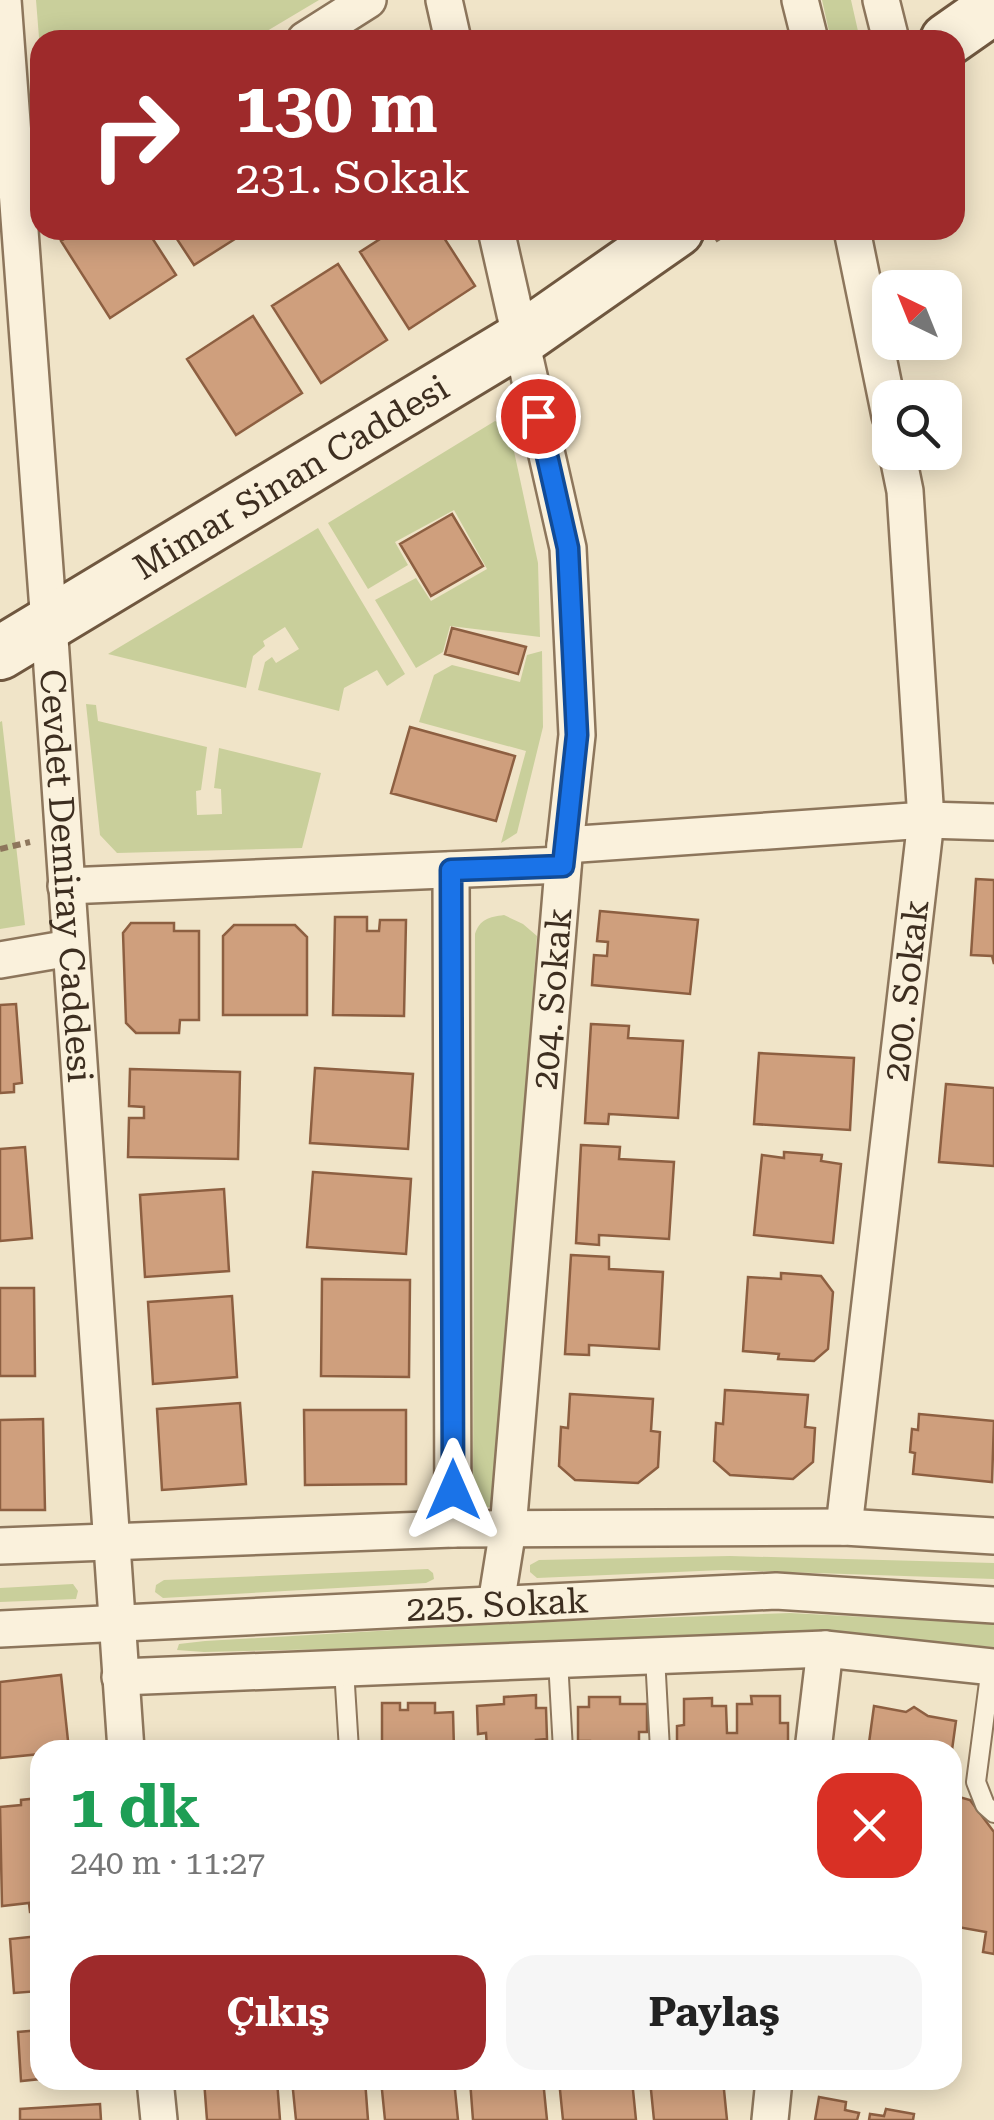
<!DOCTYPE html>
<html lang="tr">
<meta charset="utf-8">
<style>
body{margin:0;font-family:"Roboto Serif",serif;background:#f6f6f6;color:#222;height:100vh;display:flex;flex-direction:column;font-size:38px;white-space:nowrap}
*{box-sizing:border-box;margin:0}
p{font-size:32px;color:#767676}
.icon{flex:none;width:55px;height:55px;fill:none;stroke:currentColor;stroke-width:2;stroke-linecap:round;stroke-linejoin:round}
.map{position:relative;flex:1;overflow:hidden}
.details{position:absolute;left:30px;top:1740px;width:932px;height:350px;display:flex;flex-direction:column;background:#fff;border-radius:30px;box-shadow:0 5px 25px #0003}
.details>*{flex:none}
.guide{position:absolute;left:30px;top:30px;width:935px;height:210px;border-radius:30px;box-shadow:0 5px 25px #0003;background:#9e2a2b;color:#fff;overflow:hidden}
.needle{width:65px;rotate:317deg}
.controls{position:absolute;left:872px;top:270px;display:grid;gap:20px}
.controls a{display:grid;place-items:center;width:90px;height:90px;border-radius:20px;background:#fff;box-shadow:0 5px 25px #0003;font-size:50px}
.pin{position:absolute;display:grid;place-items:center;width:85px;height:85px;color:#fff;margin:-42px;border:5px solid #fff;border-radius:50%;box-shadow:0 2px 10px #0007}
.me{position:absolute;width:110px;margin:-55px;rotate:0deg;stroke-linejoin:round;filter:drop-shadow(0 0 8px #0008)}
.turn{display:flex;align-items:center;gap:35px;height:210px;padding:0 40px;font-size:45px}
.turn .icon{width:130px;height:130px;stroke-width:2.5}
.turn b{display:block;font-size:70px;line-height:85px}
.round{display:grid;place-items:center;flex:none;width:105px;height:105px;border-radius:30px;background:#f6f6f6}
.headline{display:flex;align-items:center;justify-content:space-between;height:170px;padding:0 40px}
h1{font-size:60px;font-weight:700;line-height:75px;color:#1e9e55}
.action{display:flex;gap:20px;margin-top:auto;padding:20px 40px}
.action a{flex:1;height:115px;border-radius:30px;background:#9e2a2b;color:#fff;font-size:40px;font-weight:700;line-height:115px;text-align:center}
.action a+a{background:#f6f6f6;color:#222}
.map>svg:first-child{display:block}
.green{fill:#c9cf9b}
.building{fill:#cf9f7d;stroke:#8d5f41;stroke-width:2.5}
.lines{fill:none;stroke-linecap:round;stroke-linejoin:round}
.lane-casing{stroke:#8d765c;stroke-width:22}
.street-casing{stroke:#8d765c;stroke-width:40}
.secondary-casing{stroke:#6f573f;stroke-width:58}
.path{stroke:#8d765c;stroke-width:6;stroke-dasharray:8 5;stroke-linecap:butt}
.lane{stroke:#faf1dc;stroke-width:18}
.street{stroke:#faf1dc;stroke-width:35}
.secondary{stroke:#faf1dc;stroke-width:52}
.route-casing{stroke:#114b97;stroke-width:25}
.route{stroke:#1a73e8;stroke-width:18}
.labels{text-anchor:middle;stroke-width:8;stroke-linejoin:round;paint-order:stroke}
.street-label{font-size:35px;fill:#3d2e20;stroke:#f7eed8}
</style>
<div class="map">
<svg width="994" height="2120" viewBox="0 0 994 2120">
<rect width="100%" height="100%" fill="#f0e4c8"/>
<!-- green -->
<path class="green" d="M 36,0 L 319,0 L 252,40 L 40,40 L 40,50 Z
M 822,0 L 851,0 L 860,40 L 831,40 Z
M 495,421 L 509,428 L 538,563 L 540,637 L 450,626 L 443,652 L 416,668 L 375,600 L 416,578 L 431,601 L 487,569 L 454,510 L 395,542 L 408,565 L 368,589 L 328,523 Z
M 318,528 L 405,674 L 387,686 L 377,670 L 344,688 L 339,711 L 258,690 L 265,662 L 272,657 L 276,663 L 299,649 L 285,627 L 263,641 L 265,646 L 253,656 L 246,688 L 108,654 Z
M 542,651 L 543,727 L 517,833 L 501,843 L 526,751 L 419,722 L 434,675 L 452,665 L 520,682 L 527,655 Z
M 86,704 L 96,705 L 98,721 L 207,747 L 201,790 L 196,791 L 197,815 L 222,814 L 221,789 L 214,788 L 219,748 L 321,773 L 302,848 L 117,853 L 100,835 Z
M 2,721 L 25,925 L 0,929 L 0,722 Z
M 504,915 L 523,924 L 537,936 L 495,1492 L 491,1507 L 479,1508 L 473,1502 L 475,934 C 480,919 489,917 504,915 Z
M 730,1556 L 994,1563 L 994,1579 L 723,1570 L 537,1578 L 530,1572 L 530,1565 L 539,1560 Z
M 428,1569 L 433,1573 L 434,1579 L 426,1583 L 163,1598 L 155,1592 L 156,1585 L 164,1580 Z
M 73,1584 L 78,1591 L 76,1599 L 0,1602 L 0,1588 Z
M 790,1613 L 994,1624 L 994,1647 L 834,1637 L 204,1652 L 177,1650 L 179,1644 L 205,1641 L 514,1623 Z"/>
<!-- building -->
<path class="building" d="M 78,230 L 147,230 L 176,275 L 110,318 L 61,241 Z
M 171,230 L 249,230 L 194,265 Z
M 394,230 L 439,230 L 475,286 L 409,329 L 360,252 Z
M 338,264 L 387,340 L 321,383 L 272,306 Z
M 253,316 L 302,393 L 236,435 L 187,359 Z
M 452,514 L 483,566 L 431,596 L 400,544 Z
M 452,628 L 526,647 L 518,674 L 445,654 Z
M 410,727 L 515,756 L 496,821 L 391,793 Z
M 976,879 L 994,880 L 994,964 L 992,956 L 971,955 Z
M 600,911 L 698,920 L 690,994 L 592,985 L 594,955 L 607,956 L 608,942 L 597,941 Z
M 335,917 L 367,917 L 367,931 L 379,931 L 380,920 L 406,920 L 404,1016 L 333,1015 Z
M 131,923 L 174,923 L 174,931 L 199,931 L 199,1020 L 180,1020 L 179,1033 L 136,1033 L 126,1023 L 123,933 Z
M 234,925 L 295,925 L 307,937 L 307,1015 L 223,1015 L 223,936 Z
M 16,1004 L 22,1083 L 14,1084 L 14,1092 L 0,1093 L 0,1005 Z
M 591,1024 L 629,1026 L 628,1038 L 683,1041 L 678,1118 L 609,1114 L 608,1124 L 585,1123 Z
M 759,1053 L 854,1058 L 850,1130 L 754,1124 Z
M 315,1068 L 413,1074 L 408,1149 L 310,1143 Z
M 130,1069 L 240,1072 L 238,1159 L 128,1157 L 129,1118 L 144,1118 L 144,1107 L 129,1106 Z
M 946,1084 L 994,1088 L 994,1166 L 939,1162 Z
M 581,1145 L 620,1147 L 619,1159 L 674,1162 L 669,1239 L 599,1235 L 599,1245 L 576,1243 Z
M 25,1147 L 32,1238 L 0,1241 L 0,1149 Z
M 784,1152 L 822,1155 L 821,1161 L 841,1164 L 833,1243 L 754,1235 L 762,1155 L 784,1158 Z
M 313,1172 L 411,1179 L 406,1254 L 307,1247 Z
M 224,1189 L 229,1271 L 145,1277 L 140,1195 Z
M 571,1255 L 609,1257 L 609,1269 L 663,1272 L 659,1349 L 589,1345 L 589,1355 L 565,1354 Z
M 781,1273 L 821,1276 L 833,1292 L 828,1349 L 814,1361 L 778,1359 L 779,1354 L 743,1351 L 748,1277 L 781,1279 Z
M 322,1279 L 410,1280 L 409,1377 L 321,1376 Z
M 0,1288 L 34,1288 L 35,1376 L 0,1376 Z
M 232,1296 L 237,1377 L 153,1384 L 148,1302 Z
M 725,1390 L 808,1395 L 805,1427 L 815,1428 L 813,1462 L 793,1479 L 730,1475 L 714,1461 L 716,1423 L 723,1424 Z
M 570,1394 L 653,1399 L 651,1431 L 660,1432 L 658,1467 L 638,1483 L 575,1480 L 559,1466 L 561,1427 L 568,1428 Z
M 240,1403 L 246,1484 L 162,1490 L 157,1409 Z
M 304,1410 L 406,1410 L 406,1484 L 305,1485 Z
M 919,1414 L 994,1421 L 992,1482 L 913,1474 L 915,1453 L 910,1452 L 912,1429 L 918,1430 Z
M 43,1419 L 45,1510 L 0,1510 L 0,1420 Z
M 61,1675 L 69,1750 L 40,1750 L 40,1754 L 0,1758 L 0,1682 Z
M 536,1695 L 536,1708 L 546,1708 L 547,1739 L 536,1740 L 537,1750 L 487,1748 L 486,1733 L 478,1734 L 477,1706 L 504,1704 L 504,1697 Z
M 751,1696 L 780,1696 L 780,1723 L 788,1723 L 788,1750 L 677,1750 L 677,1726 L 684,1725 L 684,1699 L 712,1698 L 712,1706 L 726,1706 L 727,1733 L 737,1733 L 737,1704 L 752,1704 Z
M 589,1697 L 620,1697 L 620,1704 L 647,1704 L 647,1732 L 639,1732 L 639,1746 L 590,1750 L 590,1741 L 578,1741 L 578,1707 L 589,1707 Z
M 382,1703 L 400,1703 L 400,1710 L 408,1710 L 408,1703 L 435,1703 L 435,1713 L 453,1712 L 454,1750 L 382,1750 Z
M 874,1706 L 906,1712 L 914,1707 L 928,1716 L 956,1721 L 952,1750 L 868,1750 Z
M 952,1795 L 970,1800 L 994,1832 L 994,1954 L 983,1952 L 986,1932 L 952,1926 Z
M 40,1798 L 40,1911 L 30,1912 L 29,1903 L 2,1906 L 0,1807 L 21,1805 L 21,1800 Z
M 40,1936 L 40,2003 L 39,1991 L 14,1993 L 10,1939 Z
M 40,2030 L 40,2079 L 21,2081 L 18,2032 Z
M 204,2080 L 277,2080 L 280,2120 L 207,2120 Z
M 292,2080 L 365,2080 L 368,2120 L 296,2120 Z
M 381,2080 L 454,2080 L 458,2120 L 385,2120 Z
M 470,2080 L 543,2080 L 547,2120 L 473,2120 Z
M 559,2080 L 632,2080 L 636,2120 L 563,2120 Z
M 650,2080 L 723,2080 L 727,2120 L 654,2120 Z
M 819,2097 L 846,2102 L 845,2110 L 859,2113 L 857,2120 L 815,2120 Z
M 100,2104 L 101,2120 L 20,2120 L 20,2109 Z
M 886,2109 L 914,2114 L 913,2120 L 869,2120 L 870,2114 L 884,2116 Z"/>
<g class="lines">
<defs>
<path id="lane" d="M 655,1656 L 660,1750
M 558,1660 L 563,1750
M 991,1667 L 976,1782 L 985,1805 L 994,1813
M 344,1669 L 349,1750"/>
<g id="street">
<path id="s1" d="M 3,0 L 49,624 L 126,1750"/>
<path d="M 444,0 L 453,40"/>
<path d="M 800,0 L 810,40"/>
<path d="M 881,0 L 891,40"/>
<path d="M 305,40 L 368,0"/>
<path d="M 852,230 L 890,416"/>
<path d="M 565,845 L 926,820 L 994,822"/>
<path d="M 451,870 L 453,1529"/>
<path d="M 66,886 L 563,865"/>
<path d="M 0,960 L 70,948"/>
<path id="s2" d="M 844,1527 L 926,820 L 905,491 L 897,452"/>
<path d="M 0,1546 L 453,1529 L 844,1527 L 994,1536"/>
<path id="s3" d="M 496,1604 L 508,1529 L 565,845 L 577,735 L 568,548 L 496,230"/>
<path id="s4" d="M 0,1629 L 776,1591 L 994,1605"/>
<path d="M 120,1677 L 825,1649 L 994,1667"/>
<path d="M 813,1750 L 825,1649"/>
<path d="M 155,2080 L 159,2120"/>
<path d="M 770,2120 L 774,2080"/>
</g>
<g id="secondary">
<path d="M 947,40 L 994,7"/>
<path id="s5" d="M 0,653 L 521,339 L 677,230"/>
</g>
</defs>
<!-- lane casing -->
<use href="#lane" class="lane-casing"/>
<!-- street casing -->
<use href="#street" class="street-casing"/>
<!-- secondary casing -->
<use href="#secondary" class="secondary-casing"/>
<!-- path -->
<path class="path" d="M 715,240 L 731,230
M 0,849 L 30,842"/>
<!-- lane -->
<use href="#lane" class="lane"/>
<!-- street -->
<use href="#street" class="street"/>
<!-- secondary -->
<use href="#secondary" class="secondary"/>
</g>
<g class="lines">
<defs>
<path id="route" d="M 453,1490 L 451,870 L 563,866 L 577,735 L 568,548 L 538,416"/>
</defs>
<!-- route casing -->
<use href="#route" class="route-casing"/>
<!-- route -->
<use href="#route" class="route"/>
</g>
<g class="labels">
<!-- street labels -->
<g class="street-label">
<text dy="12" stroke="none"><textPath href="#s5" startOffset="340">Mimar Sinan Caddesi</textPath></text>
<text dy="12" stroke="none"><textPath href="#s1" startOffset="878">Cevdet Demiray Caddesi</textPath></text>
<text dy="12" stroke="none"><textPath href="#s2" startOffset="540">200. Sokak</textPath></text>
<text dy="12" stroke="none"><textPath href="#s3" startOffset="608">204. Sokak</textPath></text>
<text dy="12" stroke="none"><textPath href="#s4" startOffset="498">225. Sokak</textPath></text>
</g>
</g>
</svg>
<div class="controls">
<a><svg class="needle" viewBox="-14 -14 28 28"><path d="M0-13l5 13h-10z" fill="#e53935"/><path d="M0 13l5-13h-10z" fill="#767676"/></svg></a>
<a><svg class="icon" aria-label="search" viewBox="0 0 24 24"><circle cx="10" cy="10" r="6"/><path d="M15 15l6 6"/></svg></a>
</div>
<div class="pin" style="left:538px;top:416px;background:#d93025"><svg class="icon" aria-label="arrive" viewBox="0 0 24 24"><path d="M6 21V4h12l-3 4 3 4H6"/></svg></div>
<svg class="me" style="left:453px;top:1490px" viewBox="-20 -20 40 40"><path d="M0-17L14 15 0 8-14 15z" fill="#1a73e8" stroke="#fff" stroke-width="4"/></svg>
<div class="guide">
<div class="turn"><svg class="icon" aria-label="right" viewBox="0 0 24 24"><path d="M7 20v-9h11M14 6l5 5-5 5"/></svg><div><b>130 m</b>231. Sokak</div></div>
</div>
<section class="details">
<div class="headline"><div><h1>1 dk</h1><p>240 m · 11:27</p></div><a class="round" style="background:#d93025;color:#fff"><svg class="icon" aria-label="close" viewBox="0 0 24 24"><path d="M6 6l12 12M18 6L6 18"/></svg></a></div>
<div class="action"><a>Çıkış</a><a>Paylaş</a></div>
</section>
</div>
